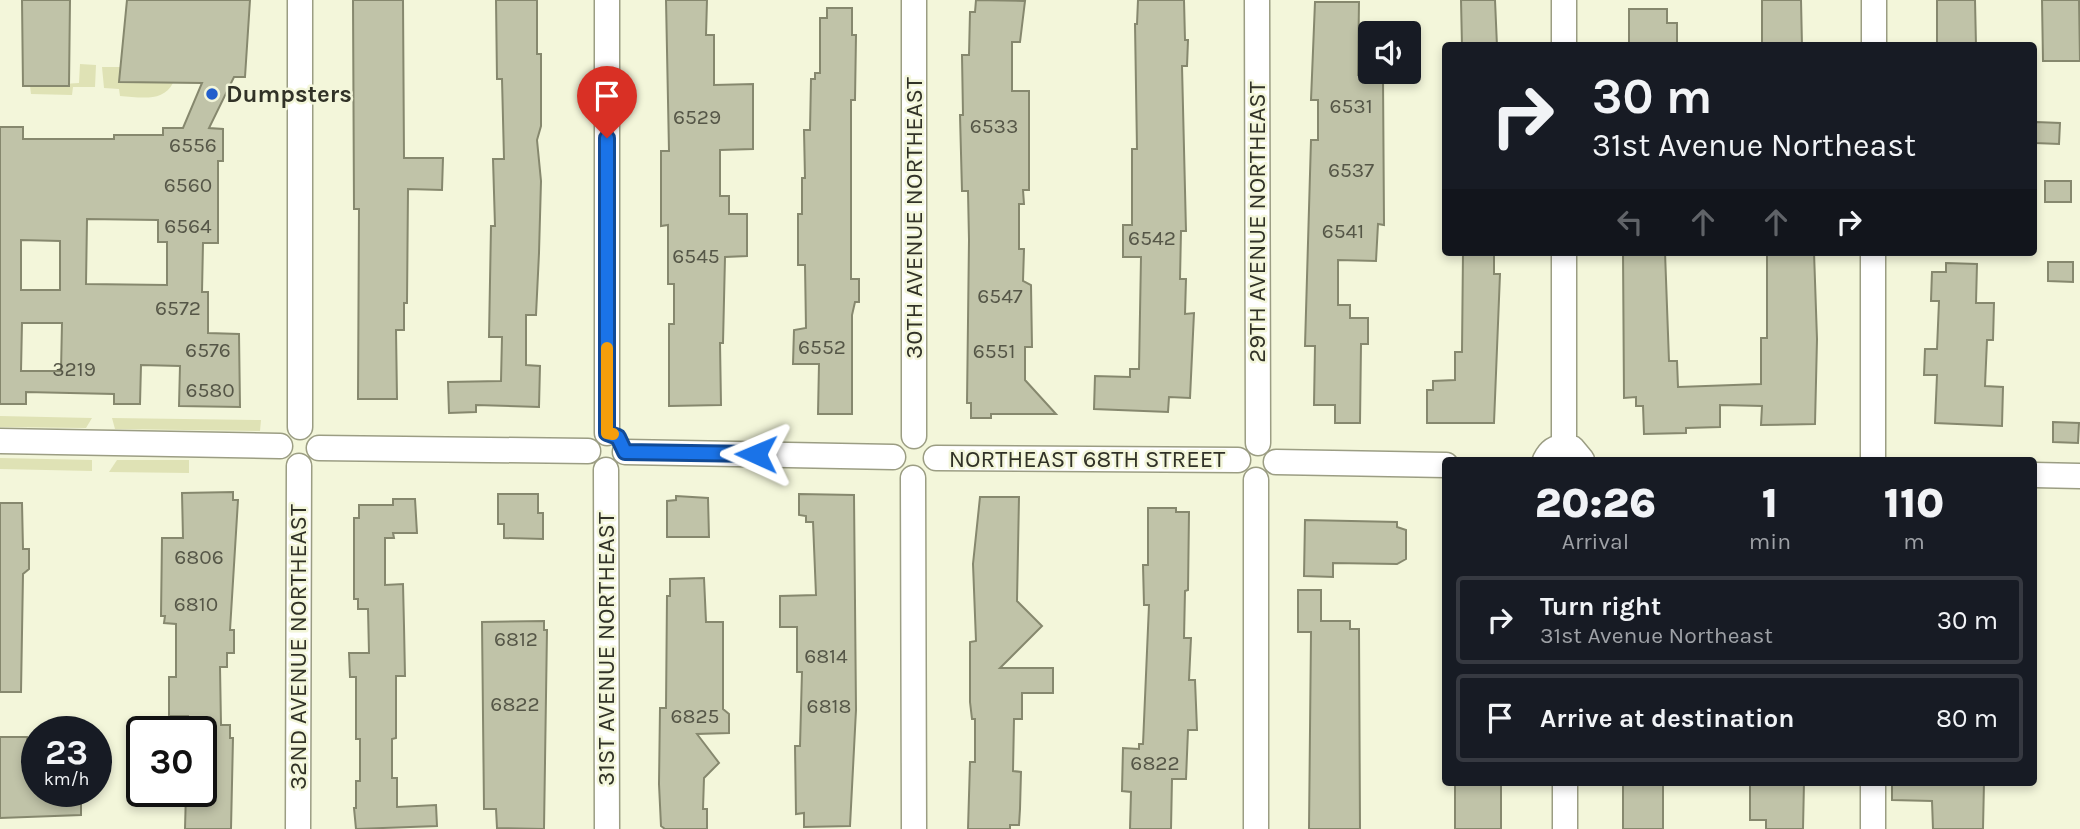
<!DOCTYPE html>
<style>
body{margin:0;font-family:Karla,sans-serif;background:#20242c;color:#f1f3f6;height:100vh;display:flex;flex-direction:column;font-size:26px;white-space:nowrap}
*{box-sizing:border-box;margin:0}
p{font-size:23px;color:#9ea1a6}
.icon{flex:none;width:38px;height:38px;fill:none;stroke:currentColor;stroke-width:2;stroke-linecap:round;stroke-linejoin:round}
.map{position:relative;flex:1;overflow:hidden}
.details{position:absolute;left:1442px;top:457px;width:595px;height:329px;display:flex;flex-direction:column;background:#171b24;border-radius:7px;box-shadow:0 4px 10px #0003}
.details>*{flex:none}
.banner{position:absolute;left:1442px;top:42px;width:595px;height:214px;border-radius:7px;box-shadow:0 4px 10px #0003;background:#171b24;color:#f1f3f6;overflow:hidden}
.controls{position:absolute;left:1358px;top:21px;display:grid;gap:14px}
.controls a{display:grid;place-items:center;width:63px;height:63px;border-radius:7px;background:#171b24;box-shadow:0 4px 10px #0003;font-size:35px}
.speed{position:absolute;left:21px;top:716px;display:flex;gap:14px;font-size:35px;font-weight:700;text-align:center}
.speed>*{display:grid;place-content:center;width:91px;height:91px;border-radius:50%;background:#171b24;box-shadow:0 4px 10px #0003;line-height:1}
.speed small{font-size:18px;font-weight:400}
.speed .limit{border:4px solid #111;border-radius:10px;background:#fff;color:#111}
.pin{position:absolute;display:grid;place-items:center;width:60px;height:60px;color:#fff;margin:-72px -30px;border-radius:50% 50% 50% 0;rotate:-45deg;box-shadow:0 0 7px #0007}
.pin .icon{rotate:45deg}
.me{position:absolute;width:77px;margin:-38px;rotate:271deg;stroke-linejoin:round;filter:drop-shadow(0 0 5px #0008)}
.turn{display:flex;align-items:center;gap:24px;height:147px;padding:0 35px;font-size:32px}
.turn .icon{width:91px;height:91px;stroke-width:2.5}
.turn b{display:block;font-size:49px;line-height:60px}
.lanes{display:flex;align-items:center;height:66px;padding:0 35px;background:#0003;justify-content:center;gap:35px;direction:ltr}
.lanes .off{opacity:.35}
.eta{display:flex;justify-content:space-evenly;align-items:center;height:119px;text-align:center}
.eta b{font-size:42px;font-weight:800;line-height:49px}
ul{padding:0;list-style:none}
li{display:flex;align-items:center;gap:21px;height:88px;margin:0 14px 10px;padding:0 21px;border:4px solid #363941;border-radius:7px}
li div{flex:1}
li b{display:block;font-size:26px}
li em{font-style:normal}
.map>svg:first-child{display:block}
.green{fill:#dfe2b5}
.building{fill:#c0c3a8;stroke:#86886e;stroke-width:2;fill-rule:evenodd}
.lines{fill:none;stroke-linecap:round;stroke-linejoin:round}
.street-casing{stroke:#9b9d83;stroke-width:27}
.street{stroke:#fff;stroke-width:24}
.route-casing{stroke:#114b97;stroke-width:18}
.route{stroke:#1a73e8;stroke-width:12}
.slow{stroke:#f59e0b;stroke-width:12}
.poi-dot{fill:#235fcc;stroke:#f3f6da;stroke-width:2.5}
.labels{text-anchor:middle;stroke-width:5;stroke-linejoin:round;paint-order:stroke}
.number-label{font-size:21px;fill:#555647}
.poi-label{font-size:24px;font-weight:bold;fill:#313227;stroke:#f3f6da;text-anchor:start}
.street-label{font-size:24px;fill:#313227;stroke:#f3f6da}
</style>
<div class="map">
<svg width="2080" height="829" viewBox="0 0 2080 829">
<rect width="100%" height="100%" fill="#f3f6da"/>
<!-- green -->
<path class="green" d="M 80,64 L 96,65 L 95,87 L 73,87 L 72,95 L 31,94 L 30,86 L 79,83 Z
M 102,67 L 120,67 L 120,82 L 173,83 C 163,103 139,97 120,96 L 119,89 L 104,88 Z
M 0,416 L 92,418 L 86,428 L 0,427 Z
M 112,418 L 261,420 L 260,431 L 115,429 Z
M 0,458 L 92,460 L 92,471 L 0,469 Z
M 117,460 L 189,460 L 189,473 L 109,472 Z"/>
<!-- building -->
<path class="building" d="M 22,0 L 70,0 L 69,86 L 23,86 Z
M 127,0 L 250,0 L 245,77 L 234,77 L 209,128 L 223,129 L 223,161 L 218,161 L 218,243 L 203,243 L 202,292 L 208,292 L 208,333 L 239,334 L 240,407 L 179,406 L 180,366 L 141,365 L 140,404 L 114,404 L 114,394 L 26,392 L 26,404 L 0,404 L 0,127 L 23,127 L 23,139 L 114,139 L 114,135 L 163,135 L 163,128 L 183,128 L 202,83 L 119,82 ZM 87,219 L 158,220 L 158,242 L 167,242 L 167,285 L 86,284 ZM 21,240 L 60,241 L 60,290 L 21,290 ZM 22,323 L 62,323 L 61,371 L 21,371 Z
M 353,0 L 403,0 L 404,158 L 443,158 L 442,190 L 408,189 L 407,303 L 404,303 L 404,330 L 396,330 L 397,399 L 358,399 L 359,209 L 354,209 Z
M 496,0 L 537,0 L 537,54 L 541,54 L 541,126 L 537,140 L 541,181 L 539,253 L 536,315 L 526,315 L 526,365 L 540,366 L 539,407 L 476,405 L 476,412 L 449,413 L 448,382 L 501,381 L 502,337 L 489,337 L 491,226 L 495,226 L 493,159 L 504,159 L 502,79 L 497,79 Z
M 666,0 L 707,0 L 706,35 L 714,35 L 714,85 L 753,84 L 753,149 L 720,150 L 720,196 L 729,196 L 729,214 L 747,214 L 747,256 L 725,257 L 723,343 L 720,343 L 721,405 L 669,406 L 669,324 L 674,324 L 674,284 L 668,284 L 668,225 L 661,226 L 661,151 L 669,151 Z
M 976,0 L 1025,1 L 1020,42 L 1012,42 L 1012,91 L 1029,91 L 1029,190 L 1023,190 L 1024,204 L 1019,204 L 1019,249 L 1024,249 L 1023,281 L 1031,285 L 1032,347 L 1025,347 L 1025,380 L 1056,414 L 991,414 L 991,418 L 971,418 L 971,403 L 967,403 L 969,240 L 968,191 L 962,191 L 960,115 L 963,115 L 962,55 L 969,55 L 970,12 L 975,12 Z
M 1138,0 L 1184,0 L 1185,40 L 1188,40 L 1187,66 L 1182,66 L 1186,231 L 1181,231 L 1180,279 L 1186,279 L 1185,314 L 1194,313 L 1193,334 L 1190,398 L 1169,397 L 1168,412 L 1094,409 L 1095,376 L 1130,377 L 1130,369 L 1139,369 L 1141,257 L 1123,257 L 1123,225 L 1132,225 L 1132,149 L 1137,149 L 1135,24 L 1137,24 Z
M 1461,0 L 1495,0 L 1497,46 L 1462,46 Z
M 1762,0 L 1801,0 L 1802,46 L 1762,46 Z
M 1937,0 L 1975,0 L 1976,46 L 1937,46 Z
M 2042,0 L 2079,0 L 2080,61 L 2043,61 Z
M 1315,2 L 1359,2 L 1358,75 L 1383,78 L 1384,225 L 1378,224 L 1376,261 L 1338,260 L 1338,305 L 1350,305 L 1350,318 L 1368,318 L 1368,344 L 1361,344 L 1360,423 L 1335,423 L 1335,405 L 1314,405 L 1315,346 L 1305,346 L 1311,140 L 1318,140 L 1318,100 L 1311,100 Z
M 827,8 L 852,8 L 852,35 L 856,35 L 855,100 L 851,100 L 851,279 L 859,279 L 859,302 L 855,302 L 852,315 L 852,414 L 818,414 L 819,364 L 793,364 L 794,330 L 806,328 L 805,265 L 798,265 L 798,214 L 802,214 L 802,178 L 805,178 L 804,130 L 810,130 L 811,79 L 815,79 L 815,73 L 820,73 L 820,18 L 827,18 Z
M 1629,9 L 1667,9 L 1667,23 L 1677,23 L 1677,46 L 1629,46 Z
M 2036,122 L 2060,123 L 2059,144 L 2035,143 Z
M 2045,181 L 2071,181 L 2071,202 L 2045,202 Z
M 1463,252 L 1494,252 L 1494,274 L 1500,274 L 1494,423 L 1427,423 L 1427,390 L 1433,390 L 1433,381 L 1455,380 L 1455,352 L 1462,352 Z
M 1623,252 L 1665,252 L 1669,361 L 1677,361 L 1678,387 L 1761,384 L 1761,338 L 1767,338 L 1767,252 L 1814,252 L 1817,339 L 1815,424 L 1761,425 L 1762,406 L 1720,405 L 1720,427 L 1686,428 L 1686,433 L 1644,434 L 1643,406 L 1636,406 L 1636,397 L 1624,398 Z
M 2048,262 L 2073,262 L 2073,282 L 2048,281 Z
M 1946,263 L 1977,264 L 1976,303 L 1994,303 L 1993,340 L 1987,340 L 1985,386 L 2003,387 L 2002,426 L 1935,423 L 1937,375 L 1924,375 L 1925,349 L 1937,349 L 1939,301 L 1931,301 L 1932,272 L 1946,272 Z
M 2053,422 L 2079,423 L 2078,443 L 2053,442 Z
M 233,492 L 233,500 L 238,500 L 230,630 L 234,630 L 234,653 L 227,653 L 227,667 L 220,667 L 221,725 L 230,725 L 230,738 L 233,738 L 231,829 L 185,829 L 186,791 L 201,791 L 201,732 L 188,732 L 188,716 L 169,716 L 169,677 L 176,677 L 176,624 L 164,623 L 165,616 L 161,616 L 162,538 L 183,538 L 182,493 Z
M 498,494 L 538,494 L 538,513 L 543,513 L 543,539 L 504,538 L 504,524 L 498,524 Z
M 799,494 L 854,495 L 856,710 L 850,826 L 804,827 L 804,813 L 796,814 L 795,746 L 800,746 L 802,672 L 797,672 L 797,627 L 780,627 L 780,596 L 816,595 L 813,522 L 806,522 L 806,516 L 799,515 Z
M 676,496 L 708,498 L 709,537 L 667,537 L 667,501 L 676,500 Z
M 980,497 L 1019,497 L 1017,601 L 1042,626 L 1000,668 L 1053,668 L 1053,693 L 1022,693 L 1022,719 L 1014,719 L 1013,771 L 1021,772 L 1020,809 L 1019,825 L 1010,825 L 1010,829 L 968,829 L 970,762 L 975,762 L 975,719 L 972,719 L 970,702 L 970,642 L 976,641 L 973,564 Z
M 393,499 L 415,499 L 417,533 L 393,533 L 394,538 L 385,538 L 385,585 L 403,584 L 404,626 L 405,676 L 396,676 L 396,738 L 392,739 L 392,778 L 397,778 L 397,807 L 436,805 L 437,826 L 356,829 L 354,808 L 356,808 L 356,781 L 360,781 L 360,739 L 356,739 L 356,677 L 350,677 L 349,653 L 369,653 L 368,609 L 358,609 L 358,599 L 354,599 L 354,518 L 359,518 L 359,505 L 393,505 Z
M 0,503 L 22,503 L 23,549 L 29,549 L 29,569 L 23,574 L 21,692 L 0,692 Z
M 1148,508 L 1176,508 L 1176,512 L 1189,512 L 1188,590 L 1185,591 L 1184,638 L 1191,638 L 1189,680 L 1195,680 L 1197,730 L 1188,730 L 1186,779 L 1172,779 L 1171,829 L 1130,829 L 1131,792 L 1122,791 L 1123,748 L 1139,749 L 1139,744 L 1143,744 L 1149,605 L 1144,605 L 1143,565 L 1148,565 Z
M 1305,520 L 1397,522 L 1397,527 L 1406,530 L 1406,559 L 1397,564 L 1333,563 L 1333,577 L 1304,576 Z
M 704,578 L 706,622 L 723,622 L 723,709 L 729,714 L 729,733 L 697,734 L 719,763 L 704,778 L 703,809 L 707,809 L 707,829 L 665,829 L 661,826 L 659,784 L 660,708 L 666,708 L 667,596 L 670,596 L 670,579 Z
M 1298,590 L 1321,590 L 1321,621 L 1350,621 L 1350,629 L 1359,629 L 1360,829 L 1309,829 L 1311,632 L 1298,632 Z
M 544,621 L 544,630 L 547,630 L 544,829 L 497,828 L 496,809 L 484,809 L 482,622 Z
M 0,737 L 27,737 L 28,743 L 37,743 L 37,791 L 81,791 L 81,815 L 0,818 Z
M 1455,782 L 1501,782 L 1501,829 L 1455,829 Z
M 1623,782 L 1663,782 L 1663,829 L 1623,829 Z
M 1750,782 L 1804,782 L 1803,829 L 1766,829 L 1766,820 L 1750,820 Z
M 1892,782 L 1984,782 L 1983,829 L 1933,829 L 1932,801 L 1892,800 Z"/>
<g class="lines">
<defs>
<path id="street" d="M 300,0 L 300,427
M 914,0 L 914,436
M 1257,0 L 1258,443
M 1564,0 L 1564,46
M 1874,46 L 1874,0
M 1564,252 L 1564,447
M 607,433 L 607,0
M 0,441 L 280,446
M 319,448 L 588,451
M 625,452 L 893,457
M 936,458 L 1238,460
M 1545,460 C 1551,448 1559,445 1572,448 L 1582,460
M 1873,460 L 1873,252
M 1276,462 L 1446,465
M 606,470 L 607,829
M 2034,475 L 2080,476
M 913,478 L 914,829
M 1565,782 L 1565,829
M 1873,782 L 1873,829
M 298,829 L 299,466
M 1256,829 L 1256,480"/>
</defs>
<!-- street casing -->
<use href="#street" class="street-casing"/>
<!-- street -->
<use href="#street" class="street"/>
</g>
<g class="lines">
<defs>
<path id="route" d="M 607,138 L 607,433 L 618,437 L 625,452 L 756,454"/>
</defs>
<!-- route casing -->
<use href="#route" class="route-casing"/>
<!-- route -->
<use href="#route" class="route"/>
<!-- slow -->
<path class="slow" d="M 607,348 L 607,433 L 613,434"/>
</g>
<!-- markers -->
<circle class="poi-dot" cx="212" cy="94" r="7"/>
<g class="labels">
<!-- number labels -->
<g class="number-label">
<text x="1351" y="113">6531</text>
<text x="697" y="124">6529</text>
<text x="994" y="133">6533</text>
<text x="193" y="152">6556</text>
<text x="1351" y="177">6537</text>
<text x="188" y="192">6560</text>
<text x="188" y="233">6564</text>
<text x="1343" y="238">6541</text>
<text x="1152" y="245">6542</text>
<text x="696" y="263">6545</text>
<text x="1000" y="303">6547</text>
<text x="178" y="315">6572</text>
<text x="822" y="354">6552</text>
<text x="208" y="357">6576</text>
<text x="994" y="358">6551</text>
<text x="74" y="376">3219</text>
<text x="210" y="397">6580</text>
<text x="199" y="564">6806</text>
<text x="196" y="611">6810</text>
<text x="516" y="646">6812</text>
<text x="826" y="663">6814</text>
<text x="515" y="711">6822</text>
<text x="829" y="713">6818</text>
<text x="695" y="723">6825</text>
<text x="1155" y="770">6822</text>
</g>
<!-- poi labels -->
<g class="poi-label">
<text x="226" y="102">Dumpsters</text>
</g>
<!-- street labels -->
<g class="street-label">
<text transform="translate(914 218) rotate(-90)" y="8">30TH AVENUE NORTHEAST</text>
<text transform="translate(1257 222) rotate(-90)" y="8">29TH AVENUE NORTHEAST</text>
<text x="1087" y="467">NORTHEAST 68TH STREET</text>
<text transform="translate(298 647) rotate(-90)" y="8">32ND AVENUE NORTHEAST</text>
<text transform="translate(606 649) rotate(-90)" y="8">31ST AVENUE NORTHEAST</text>
</g>
</g>
</svg>
<div class="controls">
<a><svg class="icon" aria-label="sound" viewBox="0 0 24 24"><path d="M4 9h4l5-4v14l-5-4H4zM17 9q2 3 0 6"/></svg></a>
</div>
<div class="speed"><div>23<small>km/h</small></div><div class="limit">30</div></div>
<div class="pin" style="left:607px;top:138px;background:#d93025"><svg class="icon" aria-label="arrive" viewBox="0 0 24 24"><path d="M6 21V4h12l-3 4 3 4H6"/></svg></div>
<svg class="me" style="left:756px;top:454px" viewBox="-20 -20 40 40"><path d="M0-17L14 15 0 8-14 15z" fill="#1a73e8" stroke="#fff" stroke-width="4"/></svg>
<div class="banner">
<div class="turn"><svg class="icon" aria-label="right" viewBox="0 0 24 24"><path d="M7 20v-9h11M14 6l5 5-5 5"/></svg><div><b>30 m</b>31st Avenue Northeast</div></div>
<div class="lanes"><svg class="icon off" aria-label="left" viewBox="0 0 24 24"><path d="M17 20v-9H6M10 6l-5 5 5 5"/></svg><svg class="icon off" aria-label="ahead" viewBox="0 0 24 24"><path d="M12 20V5M6 11l6-6 6 6"/></svg><svg class="icon off" aria-label="ahead" viewBox="0 0 24 24"><path d="M12 20V5M6 11l6-6 6 6"/></svg><svg class="icon" aria-label="right" viewBox="0 0 24 24"><path d="M7 20v-9h11M14 6l5 5-5 5"/></svg></div>
</div>
<section class="details">
<div class="eta">
<div><b>20:26</b><p>Arrival</p></div>
<div><b>1</b><p>min</p></div>
<div><b>110</b><p>m</p></div>
</div>
<ul>
<li><svg class="icon" aria-label="right" viewBox="0 0 24 24"><path d="M7 20v-9h11M14 6l5 5-5 5"/></svg><div><b>Turn right</b><p>31st Avenue Northeast</p></div><em>30 m</em></li>
<li><svg class="icon" aria-label="arrive" viewBox="0 0 24 24"><path d="M6 21V4h12l-3 4 3 4H6"/></svg><div><b>Arrive at destination</b></div><em>80 m</em></li>
</ul>
</section>
</div>
